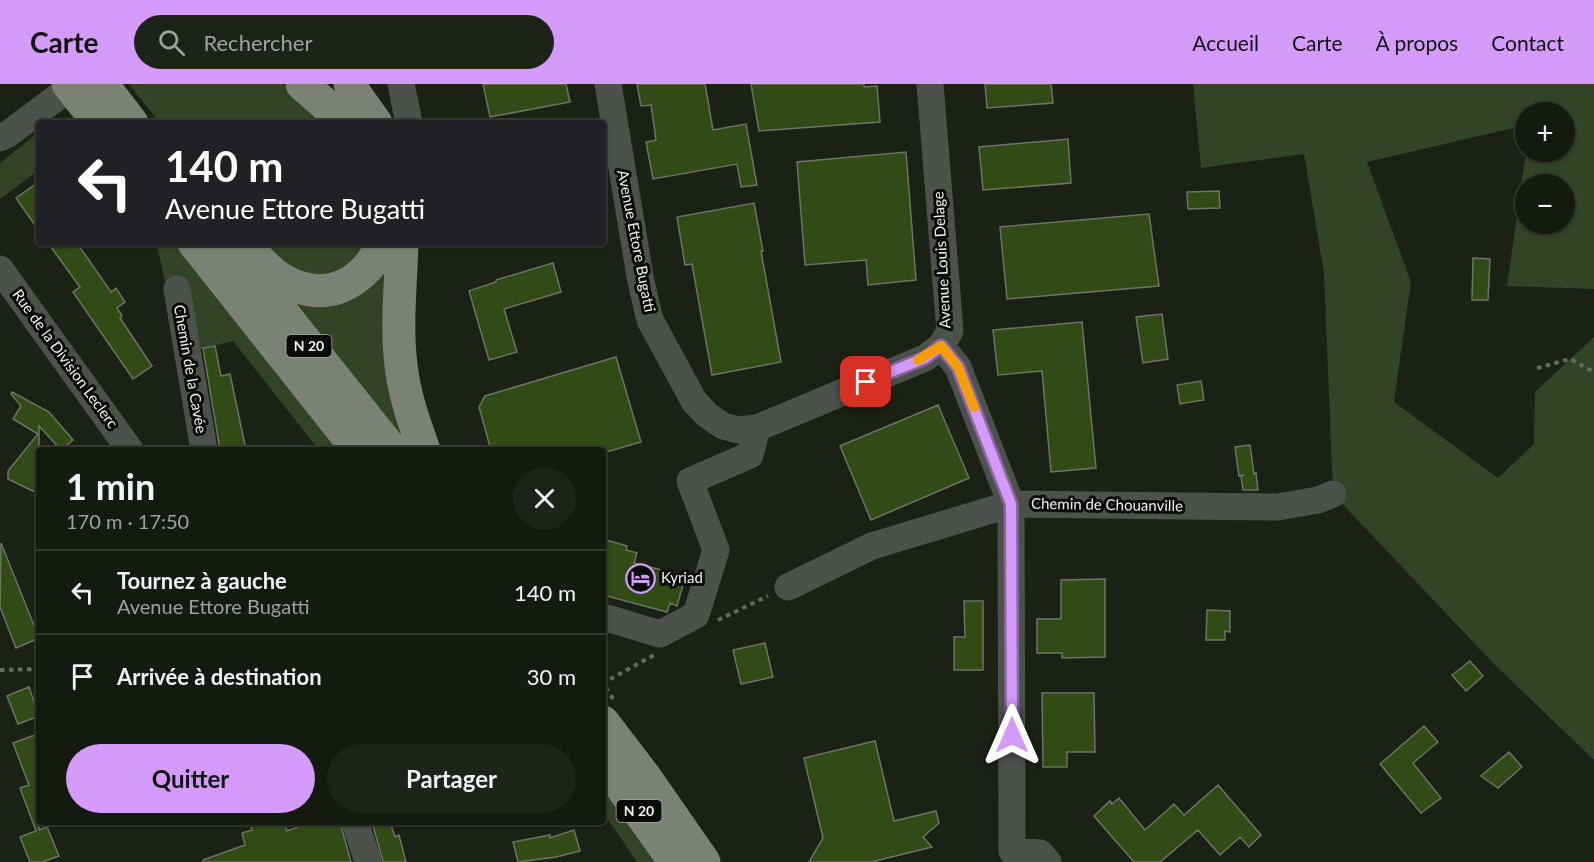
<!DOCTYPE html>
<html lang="fr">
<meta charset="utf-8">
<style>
body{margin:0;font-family:Lato,sans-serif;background:#1d2319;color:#f1f3f6;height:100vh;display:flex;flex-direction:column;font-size:22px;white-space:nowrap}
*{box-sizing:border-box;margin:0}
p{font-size:20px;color:#9da19f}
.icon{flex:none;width:33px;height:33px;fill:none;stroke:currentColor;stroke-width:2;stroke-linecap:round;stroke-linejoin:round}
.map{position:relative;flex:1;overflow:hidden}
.side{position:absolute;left:36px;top:363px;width:570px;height:378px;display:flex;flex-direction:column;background:#141a10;border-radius:6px;box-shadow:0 2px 4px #0004,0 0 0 2px #333830}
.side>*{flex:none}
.guide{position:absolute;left:36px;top:36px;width:570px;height:126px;border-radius:6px;box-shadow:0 2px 4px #0004,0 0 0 2px #333830;background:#202124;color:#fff;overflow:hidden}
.fabs{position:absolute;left:1515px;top:18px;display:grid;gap:12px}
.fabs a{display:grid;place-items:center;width:60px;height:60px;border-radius:50%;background:#141a10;box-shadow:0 2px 4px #0004,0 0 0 2px #333830;font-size:30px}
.pin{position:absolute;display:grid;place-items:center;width:51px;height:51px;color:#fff;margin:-26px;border-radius:12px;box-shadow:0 3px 9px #0006}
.me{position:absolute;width:66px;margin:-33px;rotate:0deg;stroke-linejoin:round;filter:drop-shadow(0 0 4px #0008)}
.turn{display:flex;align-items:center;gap:21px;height:126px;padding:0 30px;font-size:27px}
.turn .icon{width:78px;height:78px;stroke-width:2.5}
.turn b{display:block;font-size:42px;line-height:51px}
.round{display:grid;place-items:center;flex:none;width:63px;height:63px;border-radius:32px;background:#1d2319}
.overview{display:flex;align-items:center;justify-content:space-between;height:102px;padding:0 30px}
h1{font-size:36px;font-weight:700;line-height:45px}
.button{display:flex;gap:12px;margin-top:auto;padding:12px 30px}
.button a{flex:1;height:69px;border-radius:36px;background:#d59bfb;color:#111;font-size:24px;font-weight:700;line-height:69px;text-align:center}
.button a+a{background:#1d2319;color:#f1f3f6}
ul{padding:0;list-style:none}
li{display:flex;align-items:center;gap:18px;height:84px;padding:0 30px;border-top:2px solid #333830}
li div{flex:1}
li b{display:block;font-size:22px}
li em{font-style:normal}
header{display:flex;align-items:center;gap:36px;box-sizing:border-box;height:84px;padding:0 30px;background:#d59bfb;color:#111}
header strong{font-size:28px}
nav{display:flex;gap:33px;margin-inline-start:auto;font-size:21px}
.search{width:420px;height:54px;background:#1d2319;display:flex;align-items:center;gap:15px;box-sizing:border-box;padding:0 21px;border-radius:33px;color:#9da19f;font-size:22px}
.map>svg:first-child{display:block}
.green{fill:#334325;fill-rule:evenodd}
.building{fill:#324b16;stroke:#6c7465;stroke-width:1.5}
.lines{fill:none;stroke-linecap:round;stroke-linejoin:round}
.path{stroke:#63695d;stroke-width:4;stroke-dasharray:4.5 4.5;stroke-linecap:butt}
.minor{stroke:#4d514b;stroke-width:27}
.major{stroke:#7b8275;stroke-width:33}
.major-bridge{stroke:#7b8275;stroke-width:33}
.route-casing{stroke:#8a65a3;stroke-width:15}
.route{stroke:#d59bfb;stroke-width:10}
.slow{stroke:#f59e0b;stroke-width:10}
.labels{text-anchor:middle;stroke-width:6;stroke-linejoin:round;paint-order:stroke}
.shield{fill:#080a06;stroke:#aaaea6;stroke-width:1.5}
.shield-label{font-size:14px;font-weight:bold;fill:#eff4eb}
.street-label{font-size:15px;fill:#eff4eb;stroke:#080a06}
.poi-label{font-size:15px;fill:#eff4eb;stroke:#080a06;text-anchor:start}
</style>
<header>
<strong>Carte</strong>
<div class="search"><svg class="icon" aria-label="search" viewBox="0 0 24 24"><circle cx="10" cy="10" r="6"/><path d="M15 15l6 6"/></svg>Rechercher</div>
<nav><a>Accueil</a><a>Carte</a><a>À propos</a><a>Contact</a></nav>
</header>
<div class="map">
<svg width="1594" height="778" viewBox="0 0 1594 778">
<rect width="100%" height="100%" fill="#1b2215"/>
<!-- green -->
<path class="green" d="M 129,0 L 282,0 L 300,11 L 322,32 L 316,39 L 294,39 L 279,36 L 276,39 L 160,39 Z
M 1193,0 L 1594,0 L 1594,205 L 1507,202 L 1526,68 L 1564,68 L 1564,28 L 1526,28 L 1525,55 L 1513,44 L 1367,78 L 1411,198 L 1394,318 L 1498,394 L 1534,360 L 1535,308 L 1594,253 L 1594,676 L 1494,580 L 1333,410 L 1324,189 L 1304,70 L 1201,84 ZM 1526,100 L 1564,100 L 1564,140 L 1526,140 Z
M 39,48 L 39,86 L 0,115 L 0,79 Z
M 153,159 L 177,159 L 243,245 L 342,366 L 319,366 L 233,257 L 200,265 L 167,206 L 158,166 Z
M 256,159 L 373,159 L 360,179 L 306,197 Z
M 385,174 L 412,365 L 292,219 Z
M 603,696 L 659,778 L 637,778 L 603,728 Z"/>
<!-- building -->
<path class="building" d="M 483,0 L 566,0 L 570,18 L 490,33 Z
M 637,0 L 705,0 L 713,46 L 746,40 L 757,101 L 741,103 L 737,80 L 653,95 L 646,58 L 656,56 L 651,21 L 641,22 Z
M 751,0 L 864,0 L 864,3 L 877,2 L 880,38 L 759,47 Z
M 985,0 L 1051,0 L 1053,19 L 987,24 Z
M 1068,55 L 1071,99 L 983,106 L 979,63 Z
M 906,68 L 916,196 L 868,201 L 866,176 L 805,181 L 797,78 Z
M 39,98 L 39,147 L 16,114 Z
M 1219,107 L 1220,124 L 1188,125 L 1187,108 Z
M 754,119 L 763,167 L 761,167 L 781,278 L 712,291 L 692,180 L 685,181 L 677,133 Z
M 1149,130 L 1159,202 L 1007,215 L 1000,143 Z
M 48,159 L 77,159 L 111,208 L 116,204 L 125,218 L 117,224 L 122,232 L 120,234 L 152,282 L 133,295 L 73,208 L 80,203 Z
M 1473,174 L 1490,175 L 1488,216 L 1472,216 Z
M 553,179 L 561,208 L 504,225 L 517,268 L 489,276 L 469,207 L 496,198 L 496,196 Z
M 1162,230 L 1168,275 L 1143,279 L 1136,233 Z
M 1082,238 L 1096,384 L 1051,388 L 1042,287 L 998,291 L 993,246 Z
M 215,262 L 221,292 L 230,290 L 246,366 L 220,366 L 203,264 Z
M 616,273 L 641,358 L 603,369 L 603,366 L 491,366 L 479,323 L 485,312 Z
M 1201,297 L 1204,316 L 1180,320 L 1177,301 Z
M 12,308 L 49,328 L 73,356 L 61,366 L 39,342 L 39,410 L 8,395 L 8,387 L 38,350 L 13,335 L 21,322 L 11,310 Z
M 938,321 L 969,394 L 871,436 L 840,362 Z
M 1250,361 L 1254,390 L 1256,389 L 1258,406 L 1243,406 L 1241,392 L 1244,391 L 1239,392 L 1235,363 Z
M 603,455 L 627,462 L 626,466 L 637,469 L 634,479 L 678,490 L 676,499 L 683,501 L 677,522 L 670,519 L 667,528 L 603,511 Z
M 1,459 L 39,554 L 16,564 L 0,523 Z
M 1105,495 L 1105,573 L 1062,574 L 1062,569 L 1037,569 L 1037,535 L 1061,535 L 1061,496 Z
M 964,517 L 983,517 L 983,586 L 954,586 L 954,553 L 965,553 Z
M 1207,526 L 1230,527 L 1230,548 L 1225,547 L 1225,556 L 1206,556 Z
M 765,559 L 773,593 L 741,600 L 733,566 Z
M 1470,577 L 1483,592 L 1466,607 L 1452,591 Z
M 29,603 L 39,632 L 18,640 L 7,612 Z
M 1042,609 L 1094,609 L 1095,668 L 1067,668 L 1067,683 L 1043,683 Z
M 1424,642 L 1438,658 L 1413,679 L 1441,714 L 1421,729 L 1380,680 Z
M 35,651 L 39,661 L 39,746 L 47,743 L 59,772 L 42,778 L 30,778 L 20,753 L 36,747 L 20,704 L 29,701 L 13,659 Z
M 875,657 L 894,737 L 936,727 L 939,739 L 923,753 L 932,763 L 871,778 L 809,778 L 823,754 L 804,674 Z
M 1509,668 L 1522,683 L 1498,704 L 1481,692 Z
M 1218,701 L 1261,751 L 1249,763 L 1240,753 L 1220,771 L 1198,746 L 1160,778 L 1134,778 L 1094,732 L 1110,717 L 1112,720 L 1119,714 L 1145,746 L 1174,720 L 1184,731 Z
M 249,738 L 284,738 L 287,747 L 311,738 L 340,738 L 351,778 L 203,778 L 203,776 L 245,761 L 242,749 L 252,746 Z
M 372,738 L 390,738 L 395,753 L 399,751 L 406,778 L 383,778 Z
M 574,746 L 580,767 L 556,773 L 518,778 L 513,758 L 550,751 L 550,754 Z"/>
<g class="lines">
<!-- path -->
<path class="path" d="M 1537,284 L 1570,275 L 1594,288
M 718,536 L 768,512
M 0,586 L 39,585
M 613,615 L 603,599 L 654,571"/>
<!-- minor -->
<path class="minor" d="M 401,0 L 409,39
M 608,0 L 641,198 L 650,236 L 694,317 L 707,331 L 723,342 L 739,346 L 757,344 L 925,274 L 941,262
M 930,0 L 950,247 L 941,262 L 958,283 L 1011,420 L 1012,767 L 1040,769 L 1048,778
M 0,54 L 8,50 L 75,0
M 0,185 L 130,366
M 177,205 L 204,366
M 788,503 L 872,462 L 1011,420 L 1278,423 L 1318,416 L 1333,410
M 603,533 L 660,550 L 696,531 L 716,466 L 690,397 L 750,371 L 757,344
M 355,738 L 368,778"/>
<!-- major -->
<path class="major" d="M 102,0 L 132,39
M 302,0 L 335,29 L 342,39
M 350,0 L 356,11 L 376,39
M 80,15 L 99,39
M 194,159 L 358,366
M 227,159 L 392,366
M 402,159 C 401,199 396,241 401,281 C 404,310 414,338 424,366
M 255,171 C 285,209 333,222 368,183 C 374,177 378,167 382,159
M 603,638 L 645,693 L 704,778
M 603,677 L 675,778"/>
<!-- major-bridge -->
<path class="major-bridge" d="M 68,0 L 80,15"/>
</g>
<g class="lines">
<defs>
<path id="route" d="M 866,298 L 925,274 L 941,262 L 958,283 L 1011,420 L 1012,651"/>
</defs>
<!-- route casing -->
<use href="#route" class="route-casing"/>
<!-- route -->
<use href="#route" class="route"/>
<!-- slow -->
<path class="slow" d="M 918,276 L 941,262 L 958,283 L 974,323"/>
</g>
<!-- icons -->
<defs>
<symbol id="hotel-ring" viewBox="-11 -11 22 22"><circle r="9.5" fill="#080a06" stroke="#d59bfb" stroke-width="1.5"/><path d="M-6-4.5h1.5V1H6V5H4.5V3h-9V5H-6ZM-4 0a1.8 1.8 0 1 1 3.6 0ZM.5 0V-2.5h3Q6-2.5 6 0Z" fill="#d59bfb"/></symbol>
</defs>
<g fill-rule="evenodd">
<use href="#hotel-ring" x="624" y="478" width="33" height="33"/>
</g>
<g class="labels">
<!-- shield labels -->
<g class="shield">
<rect x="286.5" y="251" width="45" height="22" rx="4.5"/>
<rect x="616.5" y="716" width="45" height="22" rx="4.5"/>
</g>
<g class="shield-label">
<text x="309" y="267">N 20</text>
<text x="639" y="732">N 20</text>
</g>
<!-- street labels -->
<g class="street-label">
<text transform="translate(636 157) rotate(79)" y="5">Avenue Ettore Bugatti</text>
<text transform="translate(942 176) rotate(-93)" y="5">Avenue Louis Delage</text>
<text transform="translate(65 275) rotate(54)" y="5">Rue de la Division Leclerc</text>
<text transform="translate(190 285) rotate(80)" y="5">Chemin de la Cavée</text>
<text transform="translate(1107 421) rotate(1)" y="5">Chemin de Chouanville</text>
</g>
<!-- poi labels -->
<g class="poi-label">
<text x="661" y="499">Kyriad</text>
</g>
</g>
</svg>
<div class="fabs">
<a>+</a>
<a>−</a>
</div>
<div class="pin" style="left:866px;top:298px;background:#d93025"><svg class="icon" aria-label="arrive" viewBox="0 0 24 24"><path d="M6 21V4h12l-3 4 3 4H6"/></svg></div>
<svg class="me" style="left:1012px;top:651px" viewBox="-20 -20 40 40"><path d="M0-17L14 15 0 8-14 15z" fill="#d59bfb" stroke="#fff" stroke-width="4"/></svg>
<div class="guide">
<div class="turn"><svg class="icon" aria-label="left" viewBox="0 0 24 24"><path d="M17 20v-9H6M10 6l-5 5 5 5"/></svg><div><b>140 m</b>Avenue Ettore Bugatti</div></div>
</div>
<section class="side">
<div class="overview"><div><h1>1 min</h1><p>170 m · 17:50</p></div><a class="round"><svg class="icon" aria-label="close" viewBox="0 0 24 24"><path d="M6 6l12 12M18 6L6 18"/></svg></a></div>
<ul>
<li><svg class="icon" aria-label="left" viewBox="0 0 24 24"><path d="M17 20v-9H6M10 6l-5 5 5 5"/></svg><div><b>Tournez à gauche</b><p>Avenue Ettore Bugatti</p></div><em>140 m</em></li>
<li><svg class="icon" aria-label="arrive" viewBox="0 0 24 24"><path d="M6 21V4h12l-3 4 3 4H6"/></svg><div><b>Arrivée à destination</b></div><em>30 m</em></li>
</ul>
<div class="button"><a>Quitter</a><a>Partager</a></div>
</section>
</div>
